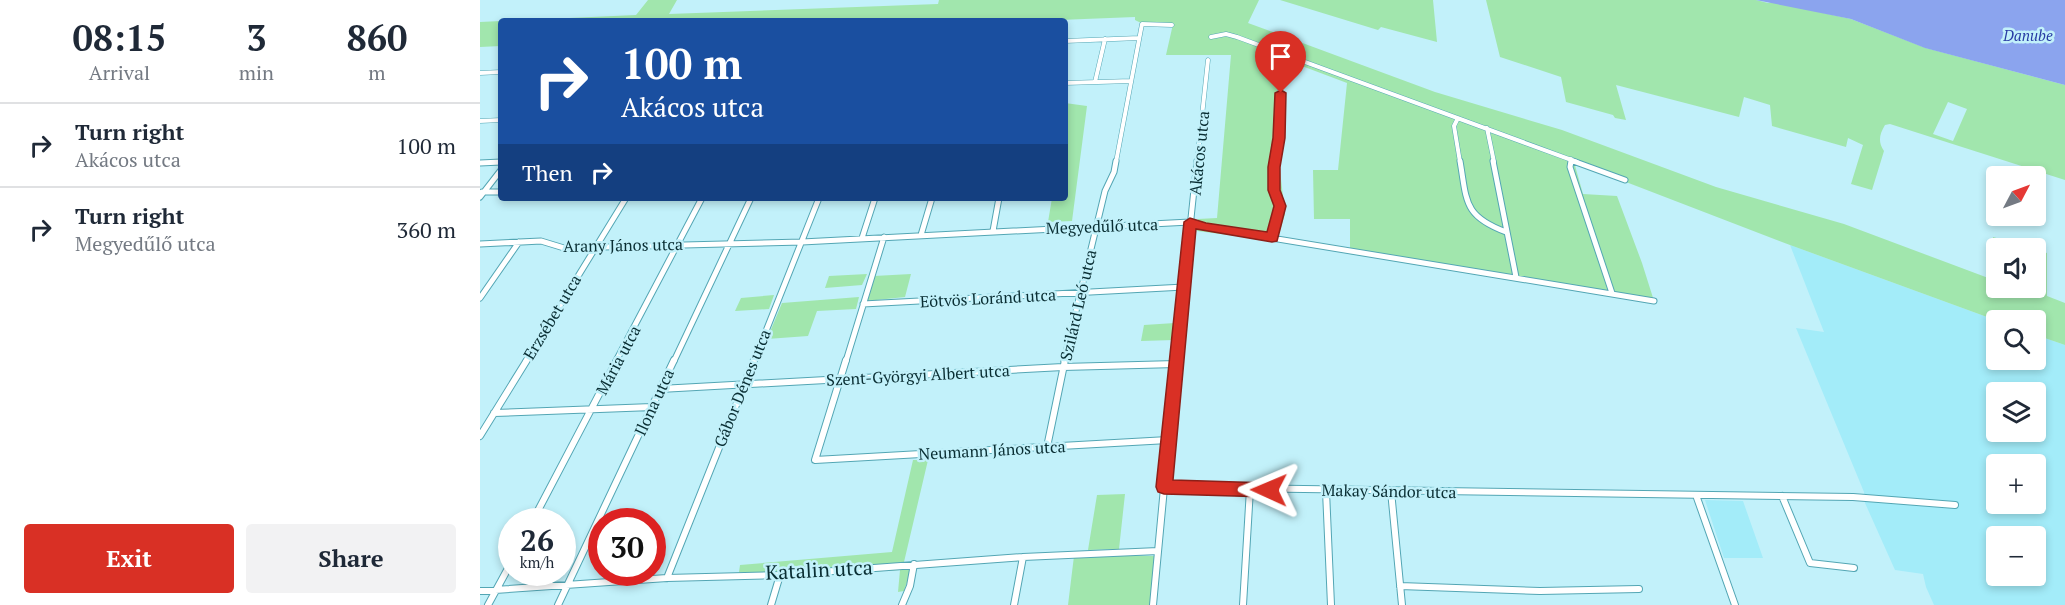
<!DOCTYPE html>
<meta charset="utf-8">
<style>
body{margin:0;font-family:"PT Serif",serif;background:#f2f2f3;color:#1f2937;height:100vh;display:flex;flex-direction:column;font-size:22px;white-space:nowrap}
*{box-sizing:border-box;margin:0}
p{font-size:20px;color:#747a83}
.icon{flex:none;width:33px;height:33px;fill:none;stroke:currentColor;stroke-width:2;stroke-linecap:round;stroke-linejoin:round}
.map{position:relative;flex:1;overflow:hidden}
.side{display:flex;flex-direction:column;background:#fff;width:480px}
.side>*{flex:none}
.hud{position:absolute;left:18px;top:18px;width:570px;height:183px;border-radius:6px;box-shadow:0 3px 9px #0003;background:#1a4fa0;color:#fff;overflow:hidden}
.needle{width:39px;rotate:49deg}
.controls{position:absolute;left:1506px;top:166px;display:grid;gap:12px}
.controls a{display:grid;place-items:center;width:60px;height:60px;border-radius:6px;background:#fff;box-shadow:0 3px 9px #0003;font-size:30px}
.speed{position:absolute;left:18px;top:508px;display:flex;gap:12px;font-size:30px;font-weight:700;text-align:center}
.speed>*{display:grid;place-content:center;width:78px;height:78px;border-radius:50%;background:#fff;box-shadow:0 3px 9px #0003;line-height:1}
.speed small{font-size:15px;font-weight:400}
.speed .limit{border:9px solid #d22;background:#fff;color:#111}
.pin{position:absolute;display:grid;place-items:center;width:51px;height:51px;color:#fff;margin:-62px -26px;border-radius:50% 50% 50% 0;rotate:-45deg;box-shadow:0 0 6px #0007}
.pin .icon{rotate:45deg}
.me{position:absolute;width:66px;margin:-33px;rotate:271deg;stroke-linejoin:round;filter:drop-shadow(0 0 4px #0008)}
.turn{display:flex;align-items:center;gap:21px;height:126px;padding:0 24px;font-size:27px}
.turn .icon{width:78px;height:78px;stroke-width:2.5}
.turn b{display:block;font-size:42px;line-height:51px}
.then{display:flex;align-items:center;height:57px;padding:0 24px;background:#0003;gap:12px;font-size:22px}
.eta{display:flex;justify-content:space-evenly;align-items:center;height:102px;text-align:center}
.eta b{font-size:36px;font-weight:700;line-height:42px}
.button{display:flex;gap:12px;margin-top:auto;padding:12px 24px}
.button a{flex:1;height:69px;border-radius:6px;background:#d93025;color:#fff;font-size:24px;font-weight:700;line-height:69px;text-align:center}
.button a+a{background:#f2f2f3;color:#1f2937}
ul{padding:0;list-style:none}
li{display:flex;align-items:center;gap:18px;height:84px;padding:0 24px;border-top:2px solid #e0e1e3}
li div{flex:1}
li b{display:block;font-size:22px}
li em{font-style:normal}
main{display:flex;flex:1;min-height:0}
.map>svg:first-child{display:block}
.built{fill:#a3ecf9;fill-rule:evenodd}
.green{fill:#a1e6ad;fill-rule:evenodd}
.water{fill:#8ba4ee}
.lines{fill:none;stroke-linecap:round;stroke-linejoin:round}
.minor-far2-casing{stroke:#53a6b4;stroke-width:5}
.minor-far1-casing{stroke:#53a6b4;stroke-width:7}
.minor-casing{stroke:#53a6b4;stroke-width:8}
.minor-far2{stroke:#fff;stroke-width:4}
.minor-far1{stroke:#fff;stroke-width:5}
.minor{stroke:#fff;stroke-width:6}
.route{fill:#d93025;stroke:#8d1f18;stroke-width:1.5}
.labels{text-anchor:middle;stroke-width:5;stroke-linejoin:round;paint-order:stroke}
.far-water-label{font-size:15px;font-style:italic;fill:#283ba4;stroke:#c2f1fa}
.street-label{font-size:16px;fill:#092e33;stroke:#c2f1fa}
.near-street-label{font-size:20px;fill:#092e33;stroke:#c2f1fa}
</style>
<main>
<section class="side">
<div class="eta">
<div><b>08:15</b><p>Arrival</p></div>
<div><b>3</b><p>min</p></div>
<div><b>860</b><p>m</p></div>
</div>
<ul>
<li><svg class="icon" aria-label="right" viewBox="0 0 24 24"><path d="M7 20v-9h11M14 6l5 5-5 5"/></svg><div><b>Turn right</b><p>Akácos utca</p></div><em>100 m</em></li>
<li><svg class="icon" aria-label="right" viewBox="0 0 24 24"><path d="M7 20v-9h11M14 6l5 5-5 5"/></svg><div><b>Turn right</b><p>Megyedűlő utca</p></div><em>360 m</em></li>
</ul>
<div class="button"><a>Exit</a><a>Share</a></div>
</section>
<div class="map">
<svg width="1585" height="605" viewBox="0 0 1585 605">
<rect width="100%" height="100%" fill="#c2f1fa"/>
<!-- built -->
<path class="built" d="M 1310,245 L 1518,321 L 1516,360 L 1556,360 L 1556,335 L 1585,345 L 1585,605 L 1454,605 L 1446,587 L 1443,574 L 1415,570 L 1385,503 L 1384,492 L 1316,328 L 1344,332 ZM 1516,393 L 1556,393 L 1556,432 L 1516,432 ZM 1516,465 L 1556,465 L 1556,504 L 1516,504 ZM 1516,537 L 1556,537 L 1556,576 L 1516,576 Z
M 1225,500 L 1263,501 L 1283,558 L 1244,558 Z"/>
<!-- green -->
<path class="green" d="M 168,0 L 197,0 L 189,14 L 458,4 L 459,0 L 779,0 L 768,23 L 955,92 L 1082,130 L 1236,187 L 1364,224 L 1511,279 L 1513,237 L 1553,249 L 1516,249 L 1516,288 L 1556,288 L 1556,250 L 1567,253 L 1567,296 L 1585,303 L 1585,345 L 1556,335 L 1556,321 L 1518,321 L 1310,245 L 1094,162 L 1103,194 L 1137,196 L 1162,263 L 1174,301 L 870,254 L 870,219 L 834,219 L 833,170 L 858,170 L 867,83 L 814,63 L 807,66 L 802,73 L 801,133 L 798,153 L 805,214 L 797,241 L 717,231 L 718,219 L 737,218 L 751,55 L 686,55 L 693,24 L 661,23 L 655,20 L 655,17 L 554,21 L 25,21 L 156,15 Z
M 800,0 L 953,0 L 957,42 L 901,27 L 898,30 Z
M 1006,0 L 1276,0 L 1288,3 L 1294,2 L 1371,19 L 1446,48 L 1585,85 L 1585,180 L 1410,124 L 1405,125 C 1399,135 1398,142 1404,151 L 1392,190 L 1371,184 L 1383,145 L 1368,138 L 1366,147 L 1292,126 L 1290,105 L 1264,97 L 1259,117 L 1136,85 L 1146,120 L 1135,118 L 1133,115 L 1086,102 L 1081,77 L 1020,57 ZM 1468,102 L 1487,109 L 1473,141 L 1453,134 Z
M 21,21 L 21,46 L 0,47 L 0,22 Z
M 585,103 L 607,106 L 592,221 L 568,222 L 572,198 L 585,198 Z
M 387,274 L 382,285 L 345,288 L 349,276 Z
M 431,274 L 425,297 L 387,301 L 394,276 Z
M 294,295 L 289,309 L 255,311 L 261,298 Z
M 379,297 L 376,309 L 337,311 L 328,336 L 287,339 L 302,303 Z
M 695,323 L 694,340 L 661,341 L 664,325 Z
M 433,460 L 448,460 L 424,562 L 431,570 L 424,591 L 418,592 L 420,570 L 304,577 L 259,572 L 260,565 L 412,552 Z
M 645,494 L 639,549 L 608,550 L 617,495 Z
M 623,555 L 675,556 L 670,605 L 588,605 L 594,556 Z"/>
<!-- water -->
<path class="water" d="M 1276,0 L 1585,0 L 1585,85 L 1445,48 L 1371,19 Z"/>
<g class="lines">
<defs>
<path id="minor-far2" d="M 731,37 L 746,34 L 757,37 L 1097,162
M 585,41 L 659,38
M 0,73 L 21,72
M 615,82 L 625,39
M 585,83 L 651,81
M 978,118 L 974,126 L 980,162
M 0,121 L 21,120
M 1007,128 L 1014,162
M 12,162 L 21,162
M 636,162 L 662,24 L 692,25
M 717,162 L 728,60
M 795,162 L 799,138 L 800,69 L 806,64 L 819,62
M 1091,162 L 1091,159"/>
<path id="minor-far1" d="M 980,161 C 987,201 983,216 1026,232
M 1013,161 L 1036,277
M 1091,161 L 1090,167 L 1132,293
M 1093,161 L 1145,180
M 0,163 L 21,162
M 2,192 L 21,192
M 0,197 L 21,170
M 513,231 L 519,198
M 441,235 L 452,198
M 382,238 L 395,198
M 792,238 L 800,206 L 794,190 L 795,161
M 0,244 L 61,241 L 84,248 L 322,242 L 710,222 L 725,227 L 1174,301
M 0,298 L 39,242
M 383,304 L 704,287
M 46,361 L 146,198
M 136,361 L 222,198
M 194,361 L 271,198
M 274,361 L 339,198
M 366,361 L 404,237
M 584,361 L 625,191 L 634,172 L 636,161
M 696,361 L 717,161"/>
<path id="minor" d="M 366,360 L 335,460 L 688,440
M 180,389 L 583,367 L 696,364
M 14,413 L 172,407
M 0,436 L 47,360
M 567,447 L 585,360
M 684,487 L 1373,497 L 1475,505
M 846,491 L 851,605
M 911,491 L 922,605
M 1216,495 L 1255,605
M 1302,496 L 1330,563 L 1374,568
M 52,522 L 137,360
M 187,578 L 274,360
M 920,586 L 1060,591 L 1159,589
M 0,591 L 187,578 L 300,575 L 543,557 L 678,551
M 8,605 L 32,561
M 78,605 L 194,360
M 291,605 L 300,575
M 422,605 L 430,586 L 434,564
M 534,605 L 543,557
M 673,605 L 696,360
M 763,605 L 770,489"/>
</defs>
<!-- minor-far2 casing -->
<use href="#minor-far2" class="minor-far2-casing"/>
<!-- minor-far1 casing -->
<use href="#minor-far1" class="minor-far1-casing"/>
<!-- minor casing -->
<use href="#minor" class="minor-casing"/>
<!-- minor-far2 -->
<use href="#minor-far2" class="minor-far2"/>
<!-- minor-far1 -->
<use href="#minor-far1" class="minor-far1"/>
<!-- minor -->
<use href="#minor" class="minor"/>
</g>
<!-- route -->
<path class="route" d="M 801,90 L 806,93 L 805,138 L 800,167 L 800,190 L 806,206 L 797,241 L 792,242 L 716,229 L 693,480 L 789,483 L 795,485 L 797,490 L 795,495 L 789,497 L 684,494 L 678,492 L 676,487 L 704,222 L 710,218 L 726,223 L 787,232 L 794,206 L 788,190 L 788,167 L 793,138 L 795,93 Z"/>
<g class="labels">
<!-- far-water labels -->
<g class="far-water-label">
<text x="1548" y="41">Danube</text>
</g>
<!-- street labels -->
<g class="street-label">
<text transform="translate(719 153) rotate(-84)" y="6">Akácos utca</text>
<text transform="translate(622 226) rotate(-2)" y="6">Megyedűlő utca</text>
<text transform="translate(143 245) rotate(-1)" y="6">Arany János utca</text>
<text transform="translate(508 298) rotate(-3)" y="6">Eötvös Loránd utca</text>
<text transform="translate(598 305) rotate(-77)" y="6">Szilárd Leó utca</text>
<text transform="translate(72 317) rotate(-59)" y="6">Erzsébet utca</text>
<text transform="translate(138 360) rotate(-62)" y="6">Mária utca</text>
<text transform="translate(438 375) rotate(-3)" y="6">Szent-Györgyi Albert utca</text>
<text transform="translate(262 388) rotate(-68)" y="6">Gábor Dénes utca</text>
<text transform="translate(174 402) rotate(-65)" y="6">Ilona utca</text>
<text transform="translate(512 450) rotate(-3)" y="6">Neumann János utca</text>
<text transform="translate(909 491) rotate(1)" y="6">Makay Sándor utca</text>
</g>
<!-- near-street labels -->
<g class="near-street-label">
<text transform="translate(339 570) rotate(-3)" y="7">Katalin utca</text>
</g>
</g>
</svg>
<div class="controls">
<a><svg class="needle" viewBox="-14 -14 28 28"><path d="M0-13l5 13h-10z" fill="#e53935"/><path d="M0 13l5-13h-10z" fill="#747a83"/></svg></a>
<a><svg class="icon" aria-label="sound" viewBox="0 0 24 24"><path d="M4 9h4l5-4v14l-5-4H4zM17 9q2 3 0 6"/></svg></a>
<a><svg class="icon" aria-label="search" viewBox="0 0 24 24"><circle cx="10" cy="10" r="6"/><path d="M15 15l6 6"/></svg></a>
<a><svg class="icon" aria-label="layers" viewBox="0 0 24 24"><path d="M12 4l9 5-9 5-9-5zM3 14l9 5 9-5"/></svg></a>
<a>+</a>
<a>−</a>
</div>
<div class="speed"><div>26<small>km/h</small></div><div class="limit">30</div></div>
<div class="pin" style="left:801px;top:93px;background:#d93025"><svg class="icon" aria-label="arrive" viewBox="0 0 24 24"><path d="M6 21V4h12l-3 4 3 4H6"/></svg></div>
<svg class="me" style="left:789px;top:490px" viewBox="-20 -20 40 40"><path d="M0-17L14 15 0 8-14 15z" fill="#d93025" stroke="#fff" stroke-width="4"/></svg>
<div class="hud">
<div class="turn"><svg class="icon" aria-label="right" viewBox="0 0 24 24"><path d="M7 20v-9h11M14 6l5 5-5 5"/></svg><div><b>100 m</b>Akácos utca</div></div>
<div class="then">Then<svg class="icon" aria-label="right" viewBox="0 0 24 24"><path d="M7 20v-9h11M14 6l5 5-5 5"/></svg></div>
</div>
</div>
</main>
